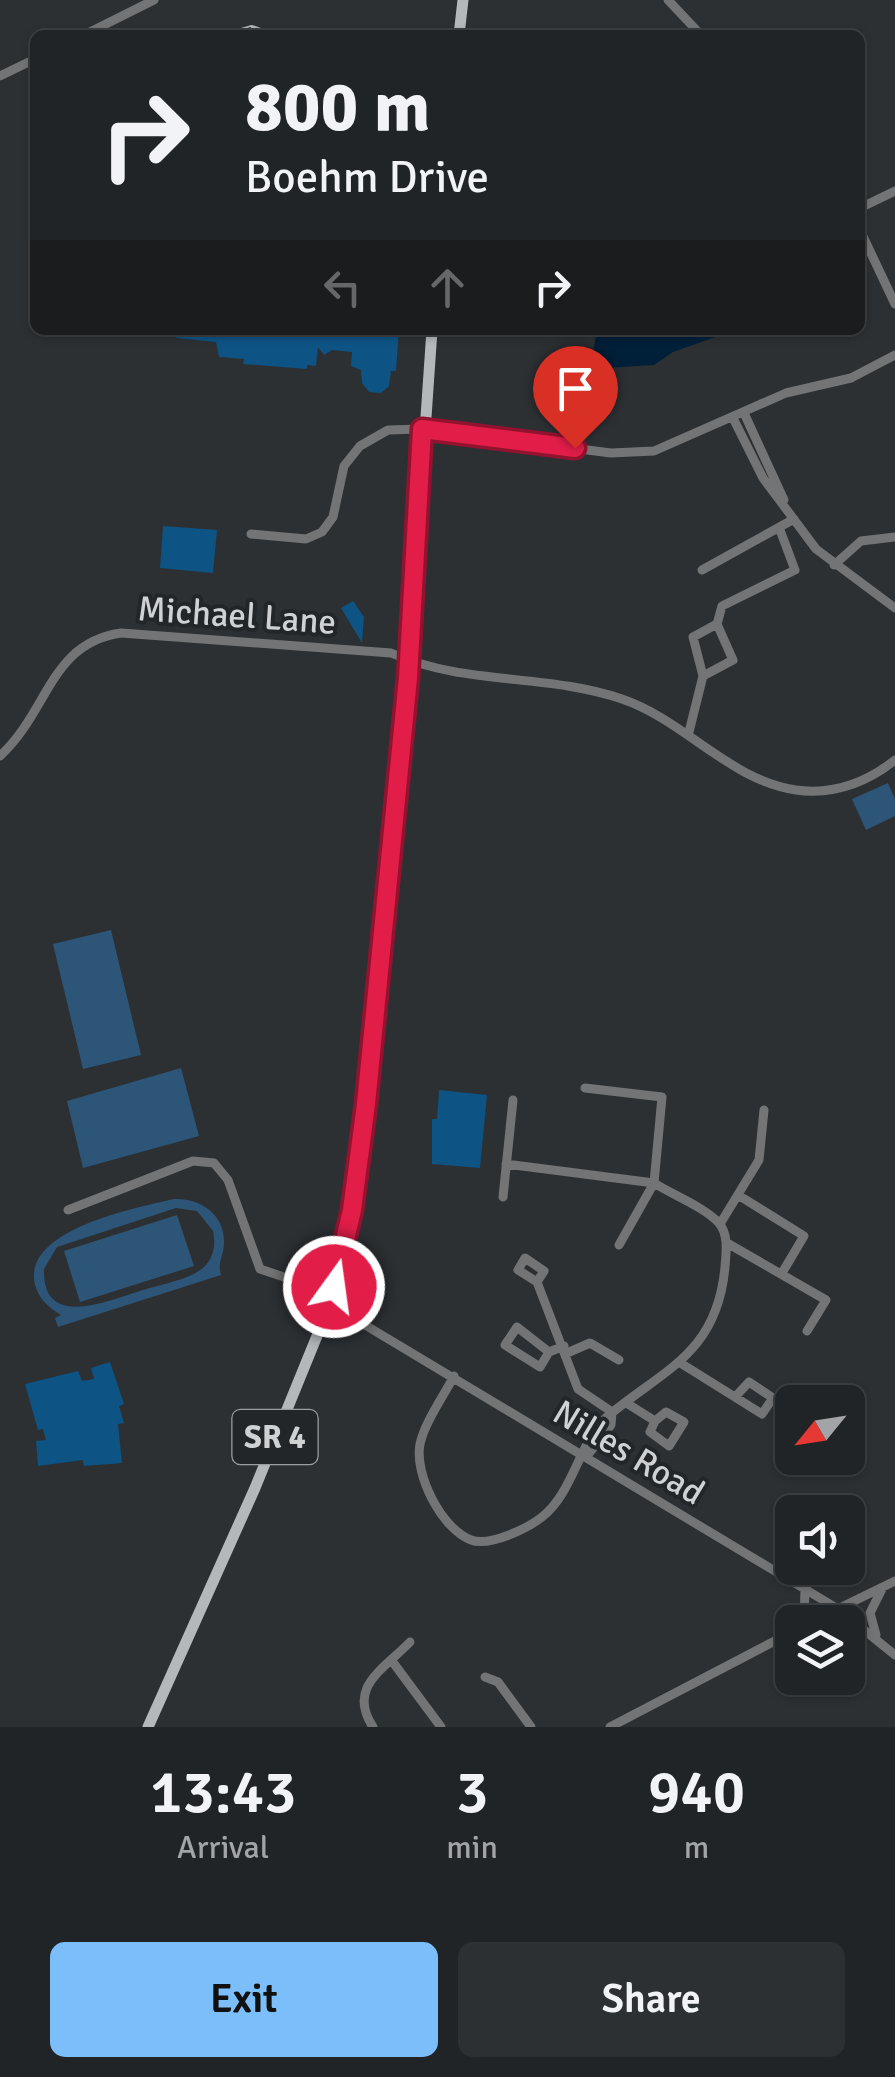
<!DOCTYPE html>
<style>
body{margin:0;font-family:Signika,sans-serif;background:#2d3032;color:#f1f3f6;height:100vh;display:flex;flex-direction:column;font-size:38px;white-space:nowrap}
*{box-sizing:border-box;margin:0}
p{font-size:32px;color:#a2a4a7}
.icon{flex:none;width:55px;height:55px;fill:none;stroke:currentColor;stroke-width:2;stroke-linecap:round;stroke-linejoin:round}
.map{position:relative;height:1727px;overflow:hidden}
.panel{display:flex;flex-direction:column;background:#212426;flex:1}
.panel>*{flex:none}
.guide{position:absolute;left:30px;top:30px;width:835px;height:305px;border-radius:15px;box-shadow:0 2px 8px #0004,0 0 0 2px #3e4143;background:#212426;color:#f1f3f6;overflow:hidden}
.needle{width:65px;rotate:240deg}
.fabs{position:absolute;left:775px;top:1385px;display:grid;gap:20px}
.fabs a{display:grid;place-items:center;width:90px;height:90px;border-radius:15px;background:#212426;box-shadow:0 2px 8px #0004,0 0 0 2px #3e4143;font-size:50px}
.pin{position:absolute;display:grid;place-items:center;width:85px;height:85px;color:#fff;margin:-102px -42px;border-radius:50% 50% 50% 0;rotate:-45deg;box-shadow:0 0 10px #0007}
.pin .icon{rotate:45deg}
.me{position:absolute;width:110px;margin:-55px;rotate:14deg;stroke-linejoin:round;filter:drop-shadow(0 0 8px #0008)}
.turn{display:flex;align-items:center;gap:35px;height:210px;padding:0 50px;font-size:45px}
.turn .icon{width:130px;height:130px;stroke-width:2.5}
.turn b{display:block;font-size:70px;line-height:85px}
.lanes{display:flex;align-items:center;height:95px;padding:0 50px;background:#0003;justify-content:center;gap:50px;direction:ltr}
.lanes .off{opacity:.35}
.eta{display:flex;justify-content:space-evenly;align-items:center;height:170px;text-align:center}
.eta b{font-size:60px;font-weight:600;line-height:70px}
.primary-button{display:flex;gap:20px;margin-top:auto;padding:20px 50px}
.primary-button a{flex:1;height:115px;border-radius:15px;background:#7bbef9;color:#111;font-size:40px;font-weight:600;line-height:115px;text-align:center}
.primary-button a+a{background:#2d3032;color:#f1f3f6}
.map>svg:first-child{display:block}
.green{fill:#2d5578;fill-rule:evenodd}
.water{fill:#001f38}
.building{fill:#0d5384}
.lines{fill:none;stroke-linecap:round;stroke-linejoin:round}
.minor{stroke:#727475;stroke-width:9}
.major{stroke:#b4b8bb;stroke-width:11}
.rail-casing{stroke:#b3b6b8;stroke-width:6}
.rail{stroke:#222629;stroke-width:2.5;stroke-dasharray:8;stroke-linecap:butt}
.route-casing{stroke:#92132f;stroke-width:25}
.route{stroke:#e11d48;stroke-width:18}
.labels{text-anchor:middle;stroke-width:8;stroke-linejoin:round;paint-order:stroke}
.shield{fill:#222629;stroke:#9b9ea0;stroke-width:2.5}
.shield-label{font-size:32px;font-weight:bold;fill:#cfd1d3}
.street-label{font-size:35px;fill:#cfd1d3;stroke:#222629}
</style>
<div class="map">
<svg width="895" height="1727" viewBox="0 0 895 1727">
<rect width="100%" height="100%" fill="#2c3033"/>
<!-- green -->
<path class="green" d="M 888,783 L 895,799 L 895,816 L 866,830 L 852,799 Z
M 111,930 L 141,1055 L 83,1069 L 53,944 Z
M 181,1068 L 199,1136 L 83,1168 L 67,1101 Z
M 174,1199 C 200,1198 225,1214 224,1243 C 224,1256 217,1262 221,1275 L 58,1327 L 55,1318 L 61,1315 C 47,1307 36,1296 34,1279 C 30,1228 136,1208 174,1199 ZM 176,1208 L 197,1211 L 213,1231 C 216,1245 214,1258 203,1268 C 188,1280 162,1284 143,1290 C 110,1300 42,1331 44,1269 L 57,1247 Z
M 177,1215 L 194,1266 L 80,1302 L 64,1251 Z"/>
<!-- water -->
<path class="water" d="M 597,330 L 696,330 L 718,336 L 673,352 L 654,365 L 604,368 L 592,358 Z"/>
<!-- building -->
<path class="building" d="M 177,330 L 399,330 L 396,371 L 391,371 L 389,386 L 381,393 L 369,392 L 362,383 L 361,370 L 351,366 L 352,352 L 332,350 L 324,355 L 318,347 L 316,366 L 307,365 L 307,369 L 243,364 L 244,359 L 219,357 L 216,342 L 176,338 Z
M 163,526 L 217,530 L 213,573 L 160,568 Z
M 353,601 L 364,617 L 362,643 L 341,608 Z
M 439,1090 L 487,1095 L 480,1168 L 432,1164 L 432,1119 L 437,1119 Z
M 110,1362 L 124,1404 L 119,1406 L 124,1423 L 118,1424 L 122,1463 L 84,1466 L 83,1460 L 38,1466 L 36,1441 L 46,1440 L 43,1429 L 38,1430 L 25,1384 L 78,1371 L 82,1381 L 94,1379 L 91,1368 Z"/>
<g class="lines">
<!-- minor -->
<path class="minor" d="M 668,0 L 701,35
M 84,35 L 154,0
M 0,76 L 35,59
M 860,208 L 895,191
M 860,230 L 895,304
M 744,413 L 784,500
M 733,418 L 763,478 L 816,549 L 895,608
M 251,534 L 306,539 L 322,532 L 333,517 L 344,466 L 360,446 L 388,430 L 422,429 L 611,453 L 654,451 L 786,393 L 851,378 L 895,355
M 834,565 L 861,541 L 895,537
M 702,570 L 794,519
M 717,624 L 693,637 L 703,676 L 733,660 L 717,624 L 722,606 L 795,570 L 780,530
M 689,732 L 703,676
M 0,756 C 49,711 50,643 121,633 L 391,653 C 466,686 546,673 622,699 C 684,720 731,781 796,790 C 833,795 866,783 895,760
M 506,1164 L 654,1183 L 619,1245
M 738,1195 L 804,1236 L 782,1273
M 503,1197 L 513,1100
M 68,1210 L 193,1161 L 214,1163 L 228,1180 L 260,1269 L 314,1287 L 330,1304 L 838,1609 L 895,1655
M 720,1224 L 759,1160 L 764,1110
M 727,1243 L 826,1300 L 807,1331
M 537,1282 L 518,1270 L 525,1258 L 544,1271 L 537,1282 L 578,1389 L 612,1412
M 549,1352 L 517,1327 L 505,1345 L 540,1367 L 549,1352 L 564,1346
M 567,1353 L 590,1343 L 619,1360
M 682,1364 L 762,1414 L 773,1398 L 749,1382 L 735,1397
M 454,1376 C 443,1397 425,1422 420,1444 C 414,1475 442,1529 471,1540 C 490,1547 528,1528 542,1517 C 574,1492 580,1439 608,1416 C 664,1369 717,1354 725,1267 C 726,1253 729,1235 719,1223 C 704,1207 673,1195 654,1183 L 662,1097 L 585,1088
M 628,1404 L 655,1421 L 650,1432 L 669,1446 L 684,1422 L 666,1412 L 655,1421
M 587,1456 L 611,1425 L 612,1412
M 804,1622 L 805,1589
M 811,1622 L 895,1581
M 876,1635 L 870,1613 L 882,1589
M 392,1661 L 441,1727
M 485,1677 L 498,1682 L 531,1727
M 373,1727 C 347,1687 383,1670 410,1642
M 610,1727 L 792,1632"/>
<!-- major -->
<path class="major" d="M 459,35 L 463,0
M 148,1727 L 255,1488 L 330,1304 L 352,1210 L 408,678 L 432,330"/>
<defs>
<path id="rail" d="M 228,35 L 252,28 L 272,35"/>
</defs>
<!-- rail casing -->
<use href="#rail" class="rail-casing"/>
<!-- rail -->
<use href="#rail" class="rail"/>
</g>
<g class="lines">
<defs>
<path id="route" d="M 334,1287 L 352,1210 L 366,1104 L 408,678 L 422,429 L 575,448"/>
</defs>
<!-- route casing -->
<use href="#route" class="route-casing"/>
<!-- route -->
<use href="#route" class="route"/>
</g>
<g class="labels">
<!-- shield labels -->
<rect class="shield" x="232.5" y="1410" width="85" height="54" rx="8"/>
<g class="shield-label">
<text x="275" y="1448">SR 4</text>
</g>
<!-- street labels -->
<g class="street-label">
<text transform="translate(237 615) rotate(4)" y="12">Michael Lane</text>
<text transform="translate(629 1452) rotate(31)" y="12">Nilles Road</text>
</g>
</g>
</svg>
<div class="fabs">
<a><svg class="needle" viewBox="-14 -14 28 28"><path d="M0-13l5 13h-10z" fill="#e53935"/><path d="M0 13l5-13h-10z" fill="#a2a4a7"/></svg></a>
<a><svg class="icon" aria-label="sound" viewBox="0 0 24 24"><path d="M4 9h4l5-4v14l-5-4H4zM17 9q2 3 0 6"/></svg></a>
<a><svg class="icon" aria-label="layers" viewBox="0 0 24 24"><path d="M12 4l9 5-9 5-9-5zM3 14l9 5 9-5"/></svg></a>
</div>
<div class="pin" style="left:575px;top:448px;background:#d93025"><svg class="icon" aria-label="arrive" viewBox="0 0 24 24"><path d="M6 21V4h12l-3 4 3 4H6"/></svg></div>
<svg class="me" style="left:334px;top:1287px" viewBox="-20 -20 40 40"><circle r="17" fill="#e11d48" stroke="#fff" stroke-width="3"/><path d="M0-11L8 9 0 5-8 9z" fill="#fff"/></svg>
<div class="guide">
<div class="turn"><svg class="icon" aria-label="right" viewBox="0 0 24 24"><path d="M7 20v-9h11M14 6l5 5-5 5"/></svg><div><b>800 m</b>Boehm Drive</div></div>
<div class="lanes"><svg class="icon off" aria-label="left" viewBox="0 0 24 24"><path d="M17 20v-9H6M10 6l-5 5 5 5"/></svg><svg class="icon off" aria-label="ahead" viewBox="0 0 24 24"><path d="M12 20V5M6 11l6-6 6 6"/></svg><svg class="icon" aria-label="right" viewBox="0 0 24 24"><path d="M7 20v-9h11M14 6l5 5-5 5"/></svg></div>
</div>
</div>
<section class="panel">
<div class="eta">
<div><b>13:43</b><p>Arrival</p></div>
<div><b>3</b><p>min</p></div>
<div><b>940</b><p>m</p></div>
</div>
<div class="primary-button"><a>Exit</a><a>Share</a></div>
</section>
